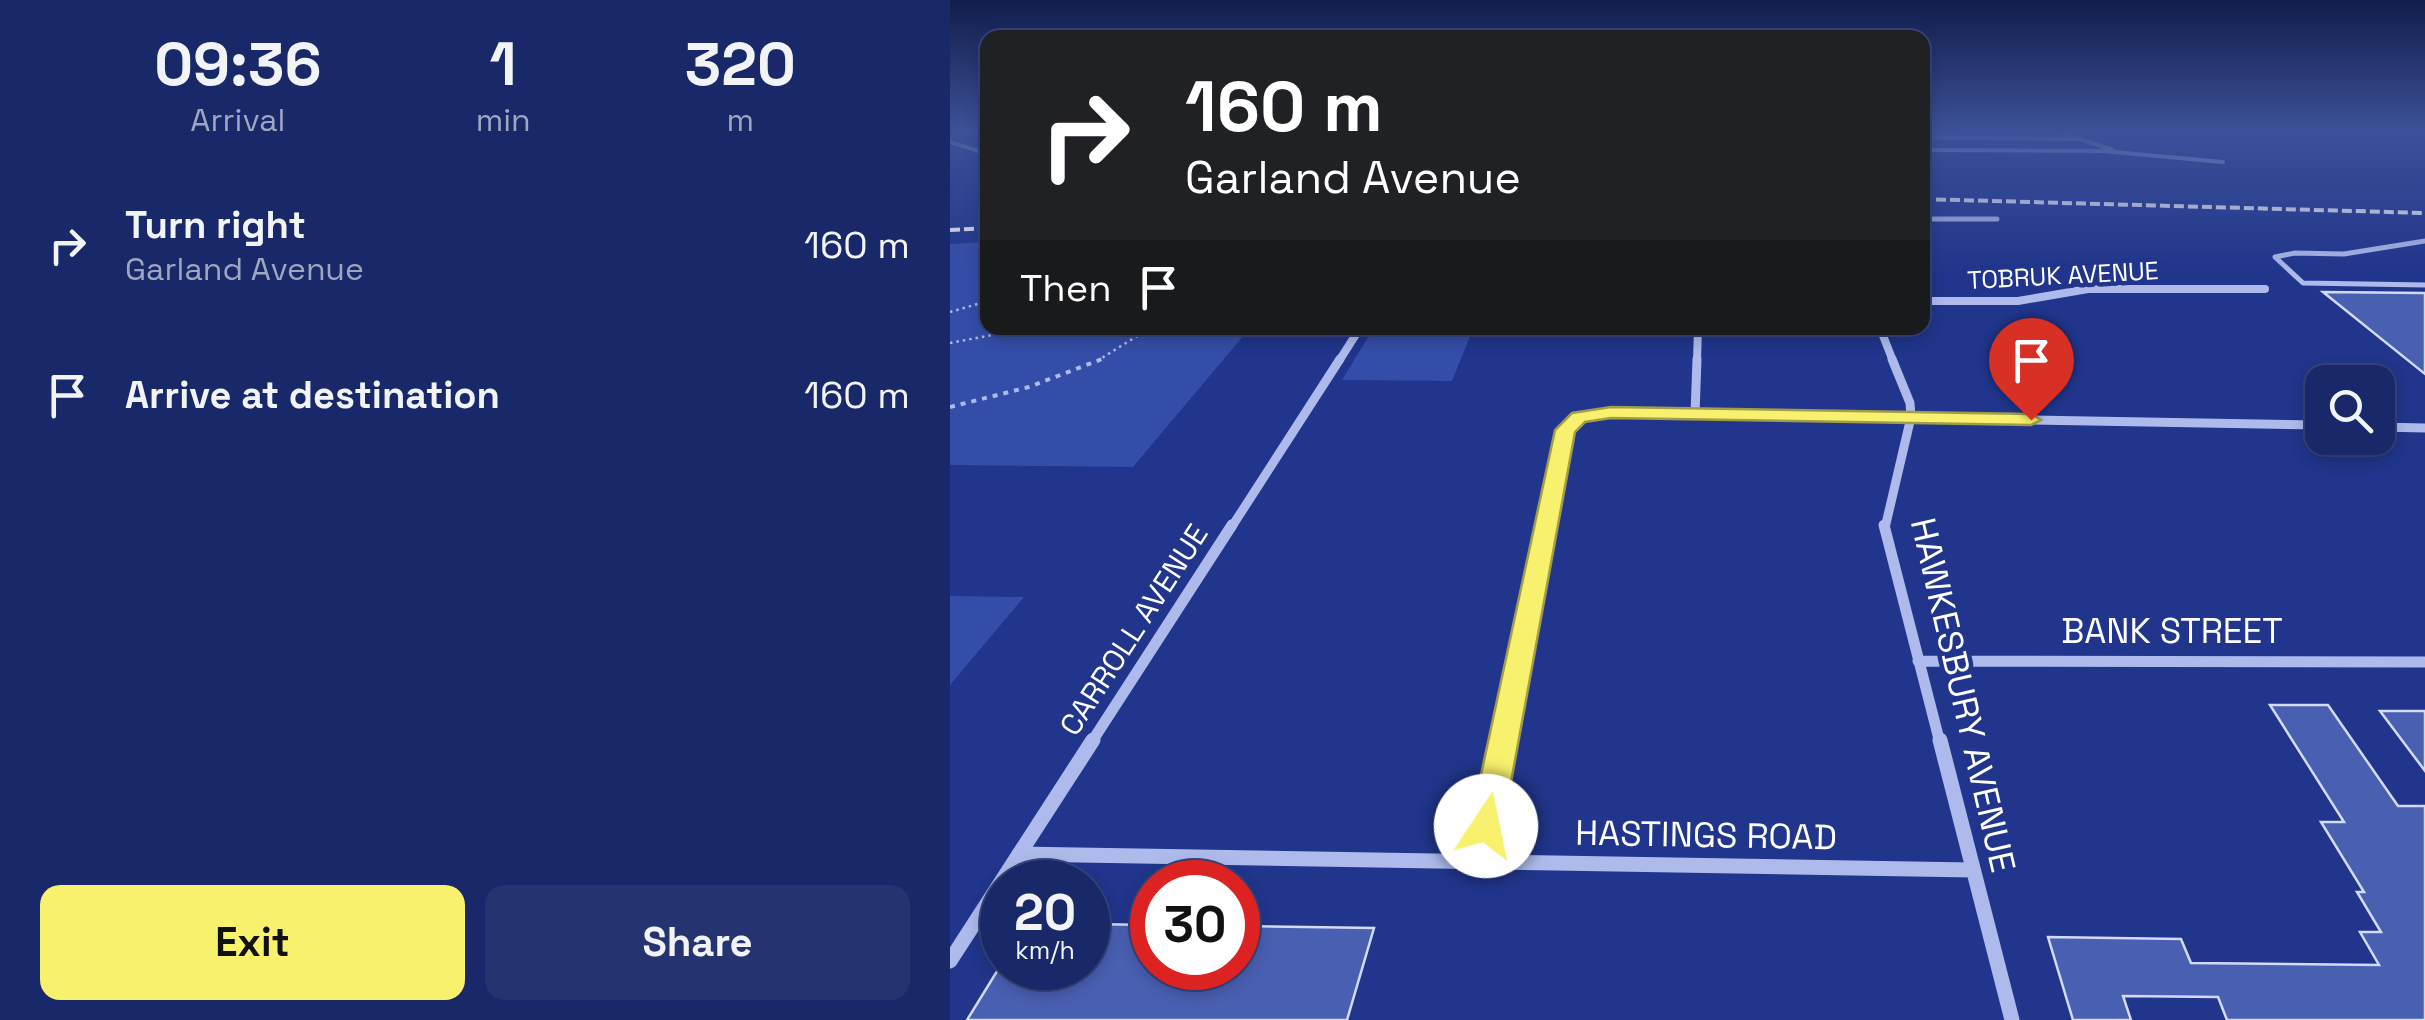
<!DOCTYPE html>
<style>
body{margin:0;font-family:"Space Grotesk",sans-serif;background:#253471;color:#f1f3f6;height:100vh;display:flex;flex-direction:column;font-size:38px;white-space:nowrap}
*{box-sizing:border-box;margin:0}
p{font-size:32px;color:#9fa6c0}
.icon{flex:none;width:55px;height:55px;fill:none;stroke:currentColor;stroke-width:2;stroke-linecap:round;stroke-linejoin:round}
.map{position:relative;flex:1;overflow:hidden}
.sheet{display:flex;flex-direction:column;background:#182868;width:950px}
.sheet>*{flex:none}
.top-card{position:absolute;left:30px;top:30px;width:950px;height:305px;border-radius:20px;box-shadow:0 5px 15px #0003,0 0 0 2px #36447c;background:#202124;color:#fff;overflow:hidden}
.controls{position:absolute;left:1355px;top:365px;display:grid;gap:20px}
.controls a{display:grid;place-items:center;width:90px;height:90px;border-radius:20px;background:#182868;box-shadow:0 5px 15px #0003,0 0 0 2px #36447c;font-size:50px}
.speed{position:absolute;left:30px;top:860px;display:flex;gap:20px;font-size:50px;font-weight:700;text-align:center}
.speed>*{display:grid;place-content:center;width:130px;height:130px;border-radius:50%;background:#182868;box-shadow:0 5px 15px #0003,0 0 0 2px #36447c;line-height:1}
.speed small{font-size:25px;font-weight:400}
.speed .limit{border:15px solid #d22;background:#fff;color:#111}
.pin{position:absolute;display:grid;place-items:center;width:85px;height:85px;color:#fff;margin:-102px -42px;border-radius:50% 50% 50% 0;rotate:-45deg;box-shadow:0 0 10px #0007}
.pin .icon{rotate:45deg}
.me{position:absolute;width:110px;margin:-55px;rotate:11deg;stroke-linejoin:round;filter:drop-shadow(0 0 8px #0008)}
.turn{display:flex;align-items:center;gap:35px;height:210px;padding:0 40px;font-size:45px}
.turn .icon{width:130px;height:130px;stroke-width:2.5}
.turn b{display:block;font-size:70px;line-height:85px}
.then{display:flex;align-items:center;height:95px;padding:0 40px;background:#0003;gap:20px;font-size:38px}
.eta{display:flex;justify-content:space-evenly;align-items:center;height:170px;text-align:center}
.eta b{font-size:60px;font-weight:600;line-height:70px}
.action{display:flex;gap:20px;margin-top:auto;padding:20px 40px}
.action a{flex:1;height:115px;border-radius:20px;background:#f8f16e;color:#111;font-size:40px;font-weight:600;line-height:115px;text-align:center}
.action a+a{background:#253471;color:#f1f3f6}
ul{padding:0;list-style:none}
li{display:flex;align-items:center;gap:30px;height:150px;padding:0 40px}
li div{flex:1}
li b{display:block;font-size:38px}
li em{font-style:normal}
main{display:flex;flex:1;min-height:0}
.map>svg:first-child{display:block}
.green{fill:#344da8}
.building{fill:#495fb2;stroke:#d2daf8;stroke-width:2.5}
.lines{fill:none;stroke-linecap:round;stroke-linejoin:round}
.path-far1{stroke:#adbaeb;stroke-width:2.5;stroke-dasharray:2.5 4;stroke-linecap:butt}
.path{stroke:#adbaeb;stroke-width:4;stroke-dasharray:5 6;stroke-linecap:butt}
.lane-far1{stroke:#adbaeb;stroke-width:4}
.lane{stroke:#adbaeb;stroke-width:5}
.street-far4{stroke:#adbaeb;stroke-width:5}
.street-far3{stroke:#adbaeb;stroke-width:8}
.street-far2{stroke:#adbaeb;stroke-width:9}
.street-far1{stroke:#adbaeb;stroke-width:11}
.street{stroke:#adbaeb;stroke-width:15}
.rail{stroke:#fff;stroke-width:4;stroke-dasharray:10 4;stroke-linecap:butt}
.route{fill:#f8f16e;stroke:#a19d48;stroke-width:2.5}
.labels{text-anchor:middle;stroke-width:9;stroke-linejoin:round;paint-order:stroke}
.far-street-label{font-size:25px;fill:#fff;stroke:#20358b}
.street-label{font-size:30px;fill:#fff;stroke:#20358b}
.near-street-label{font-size:35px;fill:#fff;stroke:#20358b}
</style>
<main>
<section class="sheet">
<div class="eta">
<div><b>09:36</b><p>Arrival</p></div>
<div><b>1</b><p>min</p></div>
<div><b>320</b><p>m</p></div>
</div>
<ul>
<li><svg class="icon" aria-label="right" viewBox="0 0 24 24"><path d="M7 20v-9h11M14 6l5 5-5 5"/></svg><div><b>Turn right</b><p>Garland Avenue</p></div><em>160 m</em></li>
<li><svg class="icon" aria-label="arrive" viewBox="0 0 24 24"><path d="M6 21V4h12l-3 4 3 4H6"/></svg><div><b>Arrive at destination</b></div><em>160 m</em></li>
</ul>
<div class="action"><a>Exit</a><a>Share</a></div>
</section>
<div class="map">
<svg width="1475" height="1020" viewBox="0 0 1475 1020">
<rect width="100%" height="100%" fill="#20358b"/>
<!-- green -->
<path class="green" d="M 37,242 L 38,328 L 300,328 L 183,467 L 0,465 L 0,244 Z
M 420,334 L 521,334 L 502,381 L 392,380 Z
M 0,596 L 74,597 L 0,685 Z"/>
<!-- building -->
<path class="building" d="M 1373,292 L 1475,293 L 1475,374 Z
M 1320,705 L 1378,705 L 1448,806 L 1475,806 L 1475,1020 L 1277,1020 L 1268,997 L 1173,996 L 1181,1020 L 1123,1020 L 1098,937 L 1231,939 L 1241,963 L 1429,965 L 1410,932 L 1431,932 L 1407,892 L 1414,892 L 1371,822 L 1394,822 Z
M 1430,711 L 1475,711 L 1475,771 Z
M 138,924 L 202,925 L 202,968 L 288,968 L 288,926 L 424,928 L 397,1020 L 17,1020 L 49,968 L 138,968 Z"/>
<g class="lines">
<!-- path-far1 -->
<path class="path-far1" d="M 0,312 L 38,301
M 0,343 L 79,328
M 147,361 L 200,328"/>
<!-- path -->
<path class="path" d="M 0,407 L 79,387 L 152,359"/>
<!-- lane-far1 -->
<path class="lane-far1" d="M 1108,132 L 1163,150
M 972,137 L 1125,139
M 0,142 L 38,154
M 972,150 L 1153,151 L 1273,162"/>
<!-- lane -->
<path class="lane" d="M 1475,241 L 1394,254 L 1345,253 L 1325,257 L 1353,283 L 1475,285"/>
<!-- street-far4 -->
<path class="street-far4" d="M 972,219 L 1047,219"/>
<!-- street-far3 -->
<path class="street-far3" d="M 972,301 L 1068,301 L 1138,289 L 1315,289
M 930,328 L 943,361
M 389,361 L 410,328
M 747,361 L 748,328"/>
<!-- street-far2 -->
<path class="street-far2" d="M 745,414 L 747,359
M 1428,427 L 1475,428
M 281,528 L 390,359
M 596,528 L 615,430 L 629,417 L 661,413 L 1372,425
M 935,528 L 961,417 L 960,403 L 942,359"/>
<!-- street-far1 -->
<path class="street-far1" d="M 934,525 L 990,743
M 968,661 L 1475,662
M 141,743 L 282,525
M 553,743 L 596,525"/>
<!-- street -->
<path class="street" d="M 990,740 L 1062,1020
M 69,854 L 1023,870
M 529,862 L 553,740
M 0,961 L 143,740"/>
<!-- rail -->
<path class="rail" d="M 972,199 L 1475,213
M 0,230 L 38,228"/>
</g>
<!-- sky -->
<linearGradient id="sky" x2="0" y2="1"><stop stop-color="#121d4c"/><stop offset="0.48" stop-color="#3c5198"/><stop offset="1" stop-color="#3c5198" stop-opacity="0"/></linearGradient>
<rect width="1475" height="274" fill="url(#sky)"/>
<!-- route -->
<path class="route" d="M 661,407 L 1081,414 L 1091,420 L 1081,425 L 661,418 L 635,422 L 625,432 L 553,826 L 548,837 L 536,841 L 525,837 L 520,826 L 605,430 L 622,413 Z"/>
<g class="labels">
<!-- far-street labels -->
<g class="far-street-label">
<text transform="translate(1113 275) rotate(-3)" y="9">TOBRUK AVENUE</text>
</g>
<!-- street labels -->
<g class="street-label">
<text transform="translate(184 630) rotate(-57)" y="10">CARROLL AVENUE</text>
</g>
<!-- near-street labels -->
<g class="near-street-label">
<text x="1222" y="643">BANK STREET</text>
<text transform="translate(1013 695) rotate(77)" y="12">HAWKESBURY AVENUE</text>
<text transform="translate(756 835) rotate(1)" y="12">HASTINGS ROAD</text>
</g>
</g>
</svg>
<div class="controls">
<a><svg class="icon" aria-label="search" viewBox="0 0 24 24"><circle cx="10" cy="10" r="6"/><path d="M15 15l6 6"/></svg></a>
</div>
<div class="speed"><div>20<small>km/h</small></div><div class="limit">30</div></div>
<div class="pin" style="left:1081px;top:420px;background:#d93025"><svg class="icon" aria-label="arrive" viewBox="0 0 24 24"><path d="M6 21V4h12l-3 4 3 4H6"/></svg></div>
<svg class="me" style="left:536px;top:826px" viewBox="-20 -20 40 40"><circle r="19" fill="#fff"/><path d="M0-13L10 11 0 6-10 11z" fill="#f8f16e"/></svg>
<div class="top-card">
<div class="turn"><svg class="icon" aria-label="right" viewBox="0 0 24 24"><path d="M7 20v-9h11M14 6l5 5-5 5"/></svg><div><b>160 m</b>Garland Avenue</div></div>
<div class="then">Then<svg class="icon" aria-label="arrive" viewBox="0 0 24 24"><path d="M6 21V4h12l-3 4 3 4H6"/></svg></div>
</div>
</div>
</main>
